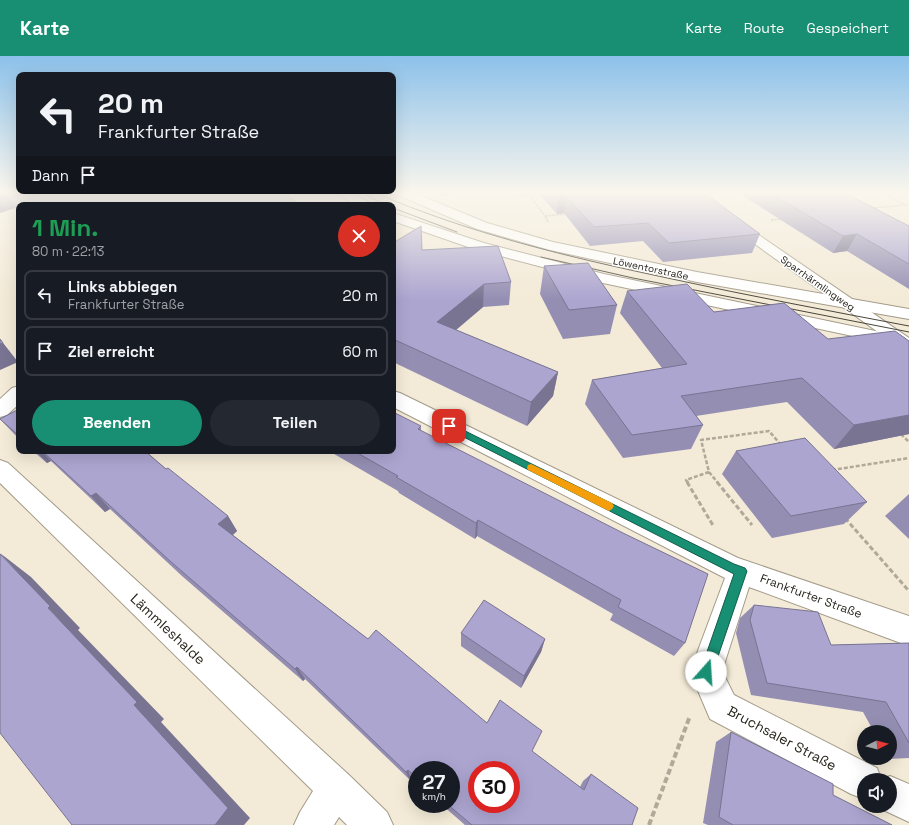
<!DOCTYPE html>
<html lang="de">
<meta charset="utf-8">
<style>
body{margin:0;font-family:"Space Grotesk",sans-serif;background:#242831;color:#f1f3f6;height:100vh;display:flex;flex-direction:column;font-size:15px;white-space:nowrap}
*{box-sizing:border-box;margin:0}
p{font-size:13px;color:#9ea1a6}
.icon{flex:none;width:22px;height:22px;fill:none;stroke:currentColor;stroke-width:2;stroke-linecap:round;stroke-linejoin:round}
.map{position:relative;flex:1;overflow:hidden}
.drawer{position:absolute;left:16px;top:146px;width:380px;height:252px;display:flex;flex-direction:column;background:#171b24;border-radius:8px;box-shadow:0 4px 16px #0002}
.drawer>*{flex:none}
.hud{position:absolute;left:16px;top:16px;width:380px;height:122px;border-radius:8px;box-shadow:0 4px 16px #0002;background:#171b24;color:#f1f3f6;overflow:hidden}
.needle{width:26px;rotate:84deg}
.tools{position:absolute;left:857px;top:669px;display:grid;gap:8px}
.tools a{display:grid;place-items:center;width:40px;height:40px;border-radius:50%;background:#171b24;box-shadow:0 4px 16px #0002;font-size:20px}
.speed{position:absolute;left:408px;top:705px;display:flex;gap:8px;font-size:20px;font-weight:700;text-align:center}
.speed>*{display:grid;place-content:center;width:52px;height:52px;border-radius:50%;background:#171b24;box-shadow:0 4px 16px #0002;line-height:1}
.speed small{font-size:10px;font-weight:400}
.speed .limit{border:6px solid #d22;background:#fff;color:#111}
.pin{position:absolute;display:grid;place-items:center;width:34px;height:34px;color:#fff;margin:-17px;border-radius:8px;box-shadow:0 2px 6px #0006}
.me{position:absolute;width:44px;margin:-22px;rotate:19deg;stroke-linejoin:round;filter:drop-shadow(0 0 3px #0008)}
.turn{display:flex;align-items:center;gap:14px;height:84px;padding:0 16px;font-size:18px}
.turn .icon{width:52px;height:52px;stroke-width:2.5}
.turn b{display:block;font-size:28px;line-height:34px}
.then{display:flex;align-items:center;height:38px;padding:0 16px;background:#0003;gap:8px;font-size:15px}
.round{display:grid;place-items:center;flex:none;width:42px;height:42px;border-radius:21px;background:#242831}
.head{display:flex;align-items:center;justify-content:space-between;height:68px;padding:0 16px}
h1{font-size:24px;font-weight:800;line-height:30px;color:#1e9e55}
.cta{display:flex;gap:8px;margin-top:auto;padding:8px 16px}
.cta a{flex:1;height:46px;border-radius:24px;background:#188f72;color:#fff;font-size:16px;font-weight:800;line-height:46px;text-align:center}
.cta a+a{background:#242831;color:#f1f3f6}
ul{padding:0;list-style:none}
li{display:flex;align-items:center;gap:12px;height:50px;margin:0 8px 6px;padding:0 8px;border:2px solid #363941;border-radius:8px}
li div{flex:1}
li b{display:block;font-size:15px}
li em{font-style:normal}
header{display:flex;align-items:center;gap:24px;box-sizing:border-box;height:56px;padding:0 20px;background:#188f72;color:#fff}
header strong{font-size:19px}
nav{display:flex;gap:22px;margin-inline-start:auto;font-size:14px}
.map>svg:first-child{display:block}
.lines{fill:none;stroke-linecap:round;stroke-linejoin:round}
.minor-casing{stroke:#a39b88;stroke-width:2}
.secondary-casing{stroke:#a39b88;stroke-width:2}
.path-far3{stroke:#b0a999;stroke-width:1.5;stroke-dasharray:2.5 1;stroke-linecap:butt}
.path-far2{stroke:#b0a999;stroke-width:2.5;stroke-dasharray:4 2;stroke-linecap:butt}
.path-far1{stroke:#b0a999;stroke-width:3;stroke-dasharray:5 2.5;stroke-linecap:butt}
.path{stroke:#b0a999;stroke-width:4;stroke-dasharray:6 3;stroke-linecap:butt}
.minor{fill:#fff;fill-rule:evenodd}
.secondary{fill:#fff;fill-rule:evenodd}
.tram{stroke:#4a463c;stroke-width:1}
.wall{fill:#948eb3}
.shaded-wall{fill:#787492}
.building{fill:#aca5d0;stroke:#787492;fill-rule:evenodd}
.route{fill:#188f72;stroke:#105d4a}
.slow{fill:#f59e0b}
.labels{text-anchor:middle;stroke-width:3;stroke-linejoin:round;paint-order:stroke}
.far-street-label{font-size:10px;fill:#28251d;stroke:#fff}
.street-label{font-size:12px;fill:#28251d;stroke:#fff}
.near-street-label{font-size:14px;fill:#28251d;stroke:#fff}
</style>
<header>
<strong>Karte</strong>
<nav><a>Karte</a><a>Route</a><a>Gespeichert</a></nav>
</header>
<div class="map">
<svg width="909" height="769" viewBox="0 0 909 769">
<rect width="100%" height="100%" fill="#f3ead7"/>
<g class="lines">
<defs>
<path id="minor" d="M 278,136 L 292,136 L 274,149 L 259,149 Z
M 682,136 L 696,136 L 909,282 L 909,295 L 903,294 Z
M 19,330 L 19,348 L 7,359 L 0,361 L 0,343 L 12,332 Z
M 393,335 L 400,337 L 738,502 L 909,560 L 909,590 L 749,531 L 722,615 L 734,639 L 877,712 L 881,723 L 890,720 L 909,728 L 909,766 L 877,751 L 890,750 L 890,724 L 864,724 L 864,743 L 851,738 L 710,663 L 690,616 L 725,522 L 393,351 Z
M 0,404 L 8,407 L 349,719 L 387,756 L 393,769 L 347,769 L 339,761 L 334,769 L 294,769 L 300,756 L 313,735 L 0,427 Z"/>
<path id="secondary" d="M 334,136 L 349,136 L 368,146 L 370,149 L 355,149 Z
M 396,136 L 412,136 L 487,167 L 553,186 L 697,216 L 909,253 L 909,263 L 697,226 L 550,194 L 477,173 L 398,139 Z
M 393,157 L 484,187 L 604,218 L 909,282 L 909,292 L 603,227 L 474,193 L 393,165 Z"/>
</defs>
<!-- minor casing -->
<use href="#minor" class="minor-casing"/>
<!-- secondary casing -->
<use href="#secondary" class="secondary-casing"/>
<!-- path-far3 -->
<path class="path-far3" d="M 511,136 L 515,141 L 541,139
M 530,140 L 545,160
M 872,152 L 905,149 L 880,136
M 771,164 L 784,163
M 548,166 L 545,160 L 566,158"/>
<!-- path-far2 -->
<path class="path-far2" d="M 901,378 L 909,386
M 832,414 L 909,402
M 709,416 L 718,427
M 688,427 L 686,424 L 709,416 L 701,384 L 769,375 L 781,389"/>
<!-- path-far1 -->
<path class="path-far1" d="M 687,426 L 714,471
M 717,426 L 752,469
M 845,462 L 909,535"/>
<!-- path -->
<path class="path" d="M 649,769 L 690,660"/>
<!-- minor -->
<use href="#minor" class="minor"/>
<!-- secondary -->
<use href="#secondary" class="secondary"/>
<!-- tram -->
<path class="tram" d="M 360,136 L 385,149
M 373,136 C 471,178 568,201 672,223 C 750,240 830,255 909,270
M 393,152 L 457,176
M 541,201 L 633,222 L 909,276"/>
</g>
<!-- wall -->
<path class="wall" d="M 0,136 L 44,137 L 74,136 L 267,136 L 303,149 L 19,149 L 19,156 Z
M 437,136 L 457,136 L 444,140 Z
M 516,136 L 703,136 L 760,178 L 752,197 L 663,206 L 643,185 L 590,190 L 564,157 L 557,158 L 538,137 L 519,139 Z
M 737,136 L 843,136 L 909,170 L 909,233 L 847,195 L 833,197 Z
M 393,187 L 422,194 L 511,226 L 509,249 L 483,251 L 456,274 L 558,316 L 553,340 L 527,370 L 393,306 Z
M 544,210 L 617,249 L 610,278 L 563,283 L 540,238 Z
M 627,235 L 828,283 L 909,285 L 909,378 L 834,393 L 787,346 L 696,360 L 703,369 L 691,393 L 623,402 L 585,348 L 592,324 L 662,312 L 620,257 Z
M 19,353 L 19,383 L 0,363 Z
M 421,370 L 421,375 L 685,587 L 674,600 L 610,564 L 613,558 L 477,480 L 475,483 L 399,437 L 398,435 L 329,395 L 393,395 Z
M 33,395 L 145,395 L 166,413 L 228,460 L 237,475 L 233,479 L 368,583 L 487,667 L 532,696 L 580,731 L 583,725 L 591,718 L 632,769 L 465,769 L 441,748 L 451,748 L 417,714 L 417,727 L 410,721 L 409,723 L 305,623 L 303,625 L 182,520 L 110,453 L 105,456 L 51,405 L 47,407 Z
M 736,395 L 867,446 L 844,468 L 772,482 L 722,418 Z
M 909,438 L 909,483 L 885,460 Z
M 754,549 L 831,589 L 909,587 L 909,702 L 888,703 L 888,702 L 890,702 L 890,676 L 874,676 L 863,656 L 751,639 L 736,577 L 740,562 Z
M 461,577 L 545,583 L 541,596 L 521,632 L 461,590 Z
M 731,676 L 833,739 L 892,769 L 708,769 L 703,767 L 716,686 Z"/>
<!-- shaded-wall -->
<path class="shaded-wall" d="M 444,136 L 457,136 L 444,140 Z
M 519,136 L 538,136 L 538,137 L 519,139 Z
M 6,138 L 15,152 L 0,157 L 0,140 Z
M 566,140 L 564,157 L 557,158 L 559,141 Z
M 857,178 L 847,195 L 833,197 L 843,180 Z
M 484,228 L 483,251 L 438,289 L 437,266 Z
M 0,283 L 18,306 L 0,314 Z
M 558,316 L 553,340 L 527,370 L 531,346 Z
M 909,359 L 909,378 L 834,393 L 854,369 Z
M 36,395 L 41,395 L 51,405 L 47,407 Z
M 96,437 L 110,453 L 105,456 L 91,440 Z
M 228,460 L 237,475 L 228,483 L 218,468 Z
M 478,464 L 477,480 L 475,483 L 476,467 Z
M 0,497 L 31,521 L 80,572 L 78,574 L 164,663 L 161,666 L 250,762 L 244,769 L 215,769 L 134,649 Z
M 545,583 L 541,596 L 521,632 L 524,620 Z
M 297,611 L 305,623 L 303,625 L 295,613 Z
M 408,714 L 410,721 L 409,723 L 406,716 Z"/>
<!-- building -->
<path class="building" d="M 0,136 L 43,136 L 44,137 L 47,136 L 280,136 L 302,149 L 19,149 L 19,152 L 6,138 L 0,140 Z
M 555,136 L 703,136 L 760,178 L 669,187 L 648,167 L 594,171 L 566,140 L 559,141 Z
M 768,136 L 843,136 L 909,170 L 909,208 L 857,178 L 843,180 Z
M 421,170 L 422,194 L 498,190 L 511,226 L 484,228 L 437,266 L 558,316 L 531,346 L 393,283 L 393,187 Z
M 588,207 L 617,249 L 569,254 L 544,210 Z
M 687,228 L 714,256 L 784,247 L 828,283 L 895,275 L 909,285 L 909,359 L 854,369 L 802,322 L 681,340 L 703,369 L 632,379 L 592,324 L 687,308 L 627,235 Z
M 0,283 L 3,287 L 0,288 Z
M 19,353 L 19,380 L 0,363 Z
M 393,356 L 421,370 L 418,373 L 625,478 L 708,518 L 685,587 L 618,551 L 621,544 L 478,464 L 476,467 L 396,421 L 398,420 L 354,395 L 393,395 Z
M 805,382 L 867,446 L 791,460 L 736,395 Z
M 42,395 L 145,395 L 166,413 L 168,412 L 228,460 L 218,468 L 368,583 L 376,574 L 487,667 L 500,644 L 542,675 L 532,695 L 584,734 L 591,718 L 638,752 L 632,769 L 472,769 L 447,748 L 451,748 L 451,714 L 417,714 L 417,722 L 408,714 L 406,716 L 297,611 L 295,613 L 170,505 L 96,437 L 91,440 ZM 477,714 L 511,714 L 511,748 L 477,748 Z
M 0,498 L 50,550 L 48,552 L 137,646 L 134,649 L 228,752 L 215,769 L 72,769 L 0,677 Z
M 484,544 L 545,583 L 524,620 L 461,577 Z
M 754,549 L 818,556 L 831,589 L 909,587 L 909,687 L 886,646 L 767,627 L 750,564 Z
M 731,676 L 833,728 L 833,739 L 892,769 L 733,769 L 719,761 Z"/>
<!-- sky -->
<linearGradient id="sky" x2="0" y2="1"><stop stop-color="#8cc1ea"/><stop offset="0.56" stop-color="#faf6ed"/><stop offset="1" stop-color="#faf6ed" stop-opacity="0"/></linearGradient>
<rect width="909" height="244" fill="url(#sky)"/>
<!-- route -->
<path class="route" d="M 449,367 L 734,508 L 745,512 L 747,515 L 711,621 L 706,623 L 702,621 L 700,616 L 734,518 L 446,372 L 445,370 L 446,368 Z"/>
<!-- slow -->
<path class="slow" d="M 531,408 L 612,447 L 614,450 L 612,453 L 609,455 L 605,453 L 528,414 L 527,412 L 528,409 Z"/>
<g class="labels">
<!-- far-street labels -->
<g class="far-street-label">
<text transform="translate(651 212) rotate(12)" y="4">Löwentorstraße</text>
<text transform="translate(818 227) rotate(35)" y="4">Sparrhärmlingweg</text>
</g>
<!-- street labels -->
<g class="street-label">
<text transform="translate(811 540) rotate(20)" y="4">Frankfurter Straße</text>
</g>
<!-- near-street labels -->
<g class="near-street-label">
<text transform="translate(168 573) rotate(43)" y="5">Lämmleshalde</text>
<text transform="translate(782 682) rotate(28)" y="5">Bruchsaler Straße</text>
</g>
</g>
</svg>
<div class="tools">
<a><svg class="needle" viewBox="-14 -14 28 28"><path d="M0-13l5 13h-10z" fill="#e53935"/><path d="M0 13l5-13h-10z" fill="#9ea1a6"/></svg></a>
<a><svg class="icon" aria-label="sound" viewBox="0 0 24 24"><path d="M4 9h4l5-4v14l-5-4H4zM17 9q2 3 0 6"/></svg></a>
</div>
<div class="speed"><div>27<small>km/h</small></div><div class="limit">30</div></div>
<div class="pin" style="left:449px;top:370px;background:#d93025"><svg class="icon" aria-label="arrive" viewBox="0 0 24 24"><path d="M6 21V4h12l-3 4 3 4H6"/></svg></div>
<svg class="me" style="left:706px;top:616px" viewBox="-20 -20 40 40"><circle r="19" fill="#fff"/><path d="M0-13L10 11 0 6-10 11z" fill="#188f72"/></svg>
<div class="hud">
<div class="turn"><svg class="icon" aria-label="left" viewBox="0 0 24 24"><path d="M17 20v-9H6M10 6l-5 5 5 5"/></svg><div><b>20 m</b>Frankfurter Straße</div></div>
<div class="then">Dann<svg class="icon" aria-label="arrive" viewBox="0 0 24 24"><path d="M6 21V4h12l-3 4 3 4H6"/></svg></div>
</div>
<section class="drawer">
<div class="head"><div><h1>1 Min.</h1><p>80 m · 22:13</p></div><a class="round" style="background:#d93025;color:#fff"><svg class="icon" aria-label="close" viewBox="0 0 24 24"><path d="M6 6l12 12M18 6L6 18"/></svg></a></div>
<ul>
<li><svg class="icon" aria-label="left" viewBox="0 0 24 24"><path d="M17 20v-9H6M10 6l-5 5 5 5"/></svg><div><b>Links abbiegen</b><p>Frankfurter Straße</p></div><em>20 m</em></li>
<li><svg class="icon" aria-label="arrive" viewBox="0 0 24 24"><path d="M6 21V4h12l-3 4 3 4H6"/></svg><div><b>Ziel erreicht</b></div><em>60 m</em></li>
</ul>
<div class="cta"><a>Beenden</a><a>Teilen</a></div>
</section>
</div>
